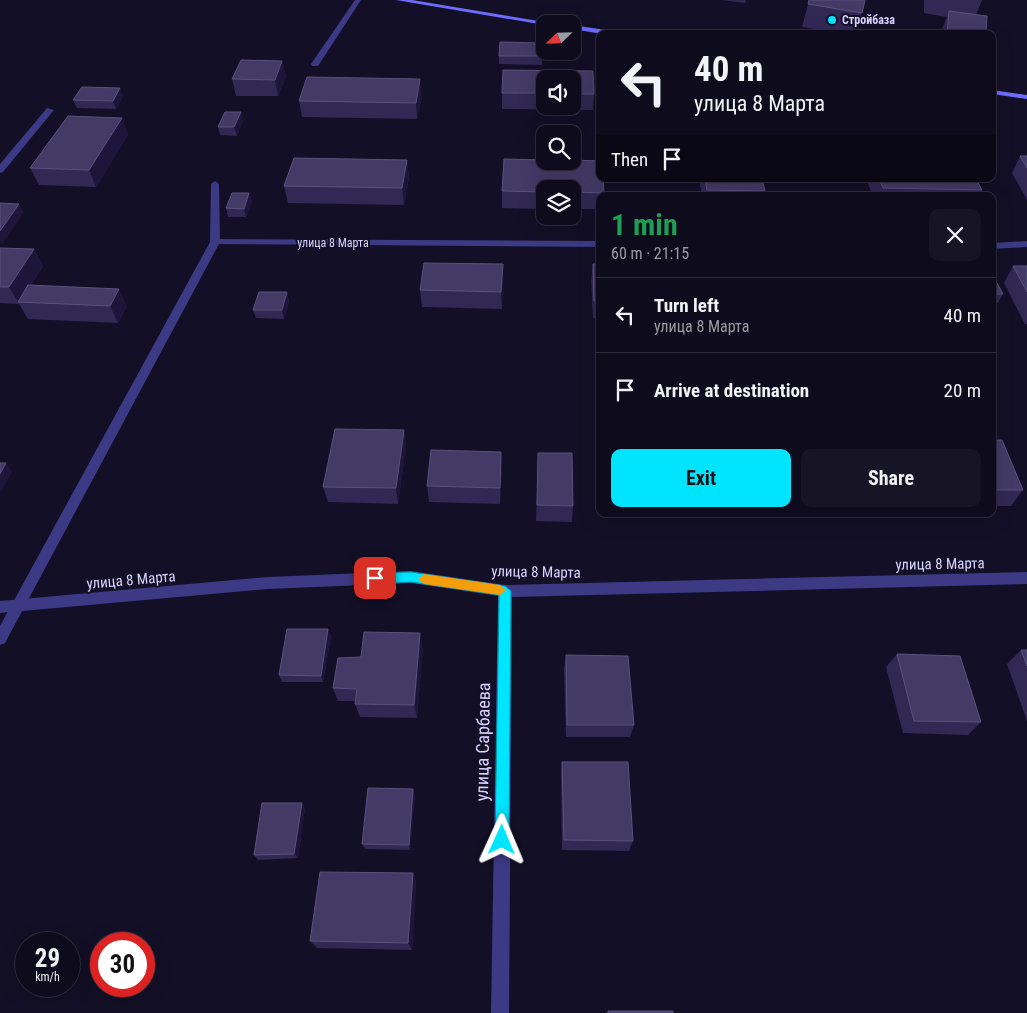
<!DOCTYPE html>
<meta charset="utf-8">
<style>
body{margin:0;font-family:"Roboto Condensed",sans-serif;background:#171425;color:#f1f3f6;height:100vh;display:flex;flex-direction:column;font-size:19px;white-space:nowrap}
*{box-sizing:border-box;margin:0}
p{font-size:16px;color:#9b9ba3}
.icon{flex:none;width:28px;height:28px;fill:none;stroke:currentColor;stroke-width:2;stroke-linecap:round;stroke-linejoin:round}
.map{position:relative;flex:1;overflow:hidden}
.drawer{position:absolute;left:596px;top:192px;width:400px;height:325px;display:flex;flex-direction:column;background:#0e0b1c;border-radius:10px;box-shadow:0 5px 20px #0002,0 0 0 1px #2e2b3b}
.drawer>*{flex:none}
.guide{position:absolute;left:596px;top:30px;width:400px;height:152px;border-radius:10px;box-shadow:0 5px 20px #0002,0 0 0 1px #2e2b3b;background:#0e0b1c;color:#f1f3f6;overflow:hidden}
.needle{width:32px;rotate:247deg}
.controls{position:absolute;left:536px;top:15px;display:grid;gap:10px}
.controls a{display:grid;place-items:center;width:45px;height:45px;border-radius:10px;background:#0e0b1c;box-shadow:0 5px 20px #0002,0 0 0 1px #2e2b3b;font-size:25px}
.speed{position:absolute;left:15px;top:932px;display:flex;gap:10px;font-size:25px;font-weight:700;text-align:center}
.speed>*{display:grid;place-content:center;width:65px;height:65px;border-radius:50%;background:#0e0b1c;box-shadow:0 5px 20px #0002,0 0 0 1px #2e2b3b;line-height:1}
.speed small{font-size:12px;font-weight:400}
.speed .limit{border:8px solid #d22;background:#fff;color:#111}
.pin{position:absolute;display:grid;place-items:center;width:42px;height:42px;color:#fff;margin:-21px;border-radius:10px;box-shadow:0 2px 8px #0006}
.me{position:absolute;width:55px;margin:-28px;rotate:1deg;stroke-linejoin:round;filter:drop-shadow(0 0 4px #0008)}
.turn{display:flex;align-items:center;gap:18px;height:105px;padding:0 15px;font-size:22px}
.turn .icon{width:65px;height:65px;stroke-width:2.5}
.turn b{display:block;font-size:35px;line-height:42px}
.then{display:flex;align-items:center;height:48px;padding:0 15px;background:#0003;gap:10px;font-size:19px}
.round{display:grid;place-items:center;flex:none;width:52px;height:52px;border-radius:10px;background:#171425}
.overview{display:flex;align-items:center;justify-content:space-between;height:85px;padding:0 15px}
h1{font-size:30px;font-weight:700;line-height:38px;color:#1e9e55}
.cta{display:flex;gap:10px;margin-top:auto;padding:10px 15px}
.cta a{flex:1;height:58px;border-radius:10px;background:#00e5ff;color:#111;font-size:20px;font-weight:700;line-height:58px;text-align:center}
.cta a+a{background:#171425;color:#f1f3f6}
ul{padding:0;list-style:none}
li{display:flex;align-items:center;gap:15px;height:75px;padding:0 15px;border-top:1px solid #2e2b3b}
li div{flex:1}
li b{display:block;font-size:19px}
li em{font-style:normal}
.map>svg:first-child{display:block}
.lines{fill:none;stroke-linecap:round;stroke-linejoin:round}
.service{fill:#3d3a85;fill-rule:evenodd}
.minor{fill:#3d3a85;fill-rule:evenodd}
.secondary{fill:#6f6bff;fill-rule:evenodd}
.wall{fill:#312854;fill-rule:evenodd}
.shaded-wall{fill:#1d163a}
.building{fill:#433a66;stroke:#5a527e}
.route{fill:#00e5ff;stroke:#0095a6}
.slow{fill:#f59e0b}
.poi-dot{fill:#00e5ff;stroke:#130f26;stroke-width:2}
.labels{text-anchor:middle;stroke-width:4;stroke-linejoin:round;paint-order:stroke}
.far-poi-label{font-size:12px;font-weight:bold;fill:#d9d4ff;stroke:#130f26;text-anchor:start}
.far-street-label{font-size:12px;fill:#d9d4ff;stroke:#130f26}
.street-label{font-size:15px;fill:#d9d4ff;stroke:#130f26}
.near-street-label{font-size:18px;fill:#d9d4ff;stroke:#130f26}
</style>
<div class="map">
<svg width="1027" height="1013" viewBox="0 0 1027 1013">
<rect width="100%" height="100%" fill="#130f26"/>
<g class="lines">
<!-- service -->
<path class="service" d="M 355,0 L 361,0 L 318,66 L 312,66 L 311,64 Z
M 215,181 L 219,184 L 220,242 L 5,643 L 0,645 L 0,626 L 210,242 L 211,184 Z"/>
<!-- minor -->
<path class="minor" d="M 47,108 L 54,110 L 3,172 L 0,173 L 0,164 Z
M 215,239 L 600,241 L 600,247 L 212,244 L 210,242 Z
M 1027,241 L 1027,247 L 992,249 L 992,243 Z
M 411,571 L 505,585 L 1027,572 L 1027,584 L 512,597 L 509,1013 L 491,1013 L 498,596 L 411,583 L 268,589 L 0,613 L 0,601 L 268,577 Z"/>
<!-- secondary -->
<path class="secondary" d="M 396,0 L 412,0 L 557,24 L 545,25 Z
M 572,25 L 619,32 L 622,34 L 603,34 L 572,29 Z
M 992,90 L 1027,95 L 1027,99 L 992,94 Z"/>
</g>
<!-- wall -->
<path class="wall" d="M 722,0 L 746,0 L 745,3 Z
M 865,0 L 855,34 L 845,34 L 802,27 L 808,4 Z
M 924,0 L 982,0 L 976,15 L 986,34 L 940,34 L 947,17 L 924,13 Z
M 542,43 L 542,65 L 499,64 L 499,56 Z
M 282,61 L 286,77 L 278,96 L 236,96 L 232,79 Z
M 503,70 L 593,71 L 594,94 L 593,110 L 502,109 L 502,93 ZM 545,79 L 572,79 L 572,106 L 545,106 Z
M 123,96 L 116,109 L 77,108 L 73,100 Z
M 422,96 L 417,119 L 302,117 L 299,101 Z
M 122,118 L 128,135 L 96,187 L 39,185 L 30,168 Z
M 243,120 L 237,136 L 220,135 L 218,127 Z
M 1020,156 L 1027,156 L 1027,200 L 1012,173 Z
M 504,159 L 545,160 L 545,161 L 572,161 L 572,160 L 600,161 L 600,179 L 603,179 L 604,193 L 604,196 L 600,196 L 600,209 L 572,209 L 572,189 L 545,189 L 545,209 L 502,208 L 502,191 Z
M 407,160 L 409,177 L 404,205 L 288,203 L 284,186 Z
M 699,179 L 762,179 L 765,191 L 764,196 L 702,196 Z
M 866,179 L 976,179 L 982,190 L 979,196 L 873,196 Z
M 249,193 L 252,202 L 246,217 L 228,217 L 226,208 Z
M 0,248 L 34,249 L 43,266 L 31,285 L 127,306 L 118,323 L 28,319 L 19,304 L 0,303 Z
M 503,264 L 503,281 L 502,309 L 422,307 L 420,290 Z
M 593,264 L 600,264 L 600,318 L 593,318 L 591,281 Z
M 1013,266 L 1027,266 L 1027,324 L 1025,324 L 1004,283 Z
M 992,274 L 1003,294 L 998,303 L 992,303 Z
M 287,292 L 289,301 L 284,319 L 256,318 L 253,310 Z
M 404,430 L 406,447 L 398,504 L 328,502 L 323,487 Z
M 992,440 L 1023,490 L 1011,506 L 992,506 Z
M 501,452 L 502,468 L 500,504 L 429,502 L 427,486 Z
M 538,453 L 573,506 L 572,522 L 536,521 Z
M 328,629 L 331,636 L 323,682 L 282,682 L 279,675 Z
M 423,647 L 417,718 L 360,717 L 355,704 L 356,701 L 338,701 L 333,688 L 361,657 Z
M 1021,650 L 1027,650 L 1027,721 L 1007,664 Z
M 897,654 L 981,722 L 968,735 L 903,733 L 886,667 Z
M 566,655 L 634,725 L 630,737 L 566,737 L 564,669 Z
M 562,762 L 633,841 L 629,851 L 562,850 L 561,773 Z
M 415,794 L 410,850 L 365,849 L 362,844 Z
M 305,808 L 298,858 L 258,860 L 254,855 Z
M 416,882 L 412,950 L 317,948 L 310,941 Z"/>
<!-- shaded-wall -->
<path class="shaded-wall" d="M 282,61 L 286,77 L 278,96 L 275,80 Z
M 420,79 L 422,96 L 417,119 L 416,103 Z
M 120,88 L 123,96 L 116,109 L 113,101 Z
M 241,112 L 243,120 L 237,136 L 234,127 Z
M 122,118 L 128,135 L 96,187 L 89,170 Z
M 407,160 L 409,177 L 404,205 L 402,188 Z
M 249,193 L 252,202 L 246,217 L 244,209 Z
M 19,204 L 24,212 L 2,244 L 0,241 L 0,231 Z
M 34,249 L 43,266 L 20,302 L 18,302 L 9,287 Z
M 503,264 L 503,281 L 502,309 L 501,292 Z
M 119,289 L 127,306 L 118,323 L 110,306 Z
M 287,292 L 289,301 L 284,319 L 282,310 Z
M 404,430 L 406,447 L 398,504 L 396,488 Z
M 501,452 L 502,468 L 500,504 L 500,488 Z
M 6,463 L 12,472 L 1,492 L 0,490 L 0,474 Z
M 328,629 L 331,636 L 323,682 L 321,676 Z
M 420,633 L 423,647 L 417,718 L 414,705 Z
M 413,789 L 415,794 L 410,850 L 409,845 Z
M 302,803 L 305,808 L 298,858 L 294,854 Z
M 413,873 L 416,882 L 412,950 L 408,943 Z"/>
<!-- building -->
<path class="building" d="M 809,0 L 865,0 L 862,13 L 808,4 Z
M 949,11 L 987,16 L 986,34 L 947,34 Z
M 500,42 L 542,43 L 542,56 L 499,56 Z
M 241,60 L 282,61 L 275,80 L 232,79 Z
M 503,70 L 593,71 L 594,94 L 572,94 L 572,79 L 545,79 L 545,93 L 502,93 Z
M 307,77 L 420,79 L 416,103 L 299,101 Z
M 82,87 L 120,88 L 113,101 L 73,100 Z
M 225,112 L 241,112 L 234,127 L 218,127 Z
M 68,116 L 122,118 L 89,170 L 30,168 Z
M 1020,156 L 1027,156 L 1027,168 Z
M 294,158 L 407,160 L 402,188 L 284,186 Z
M 504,159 L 545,160 L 545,161 L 572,161 L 572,160 L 600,161 L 600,179 L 603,179 L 604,193 L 572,192 L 572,189 L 545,189 L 545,192 L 502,191 Z
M 705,179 L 762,179 L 765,191 L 707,190 Z
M 879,179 L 976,179 L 982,190 L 883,188 Z
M 232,193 L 249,193 L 244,209 L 226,208 Z
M 0,203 L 19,204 L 0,231 Z
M 0,248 L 34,249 L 9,287 L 0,287 Z
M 424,263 L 503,264 L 501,292 L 420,290 Z
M 593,264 L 600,264 L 600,301 L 594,301 Z
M 1013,266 L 1027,266 L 1027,292 Z
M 992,274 L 1003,294 L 992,294 Z
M 28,285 L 119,289 L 110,306 L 18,302 Z
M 259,292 L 287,292 L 282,310 L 253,310 Z
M 335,429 L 404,430 L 396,488 L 323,487 Z
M 992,440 L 1002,440 L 1023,490 L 992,490 Z
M 431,450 L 501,452 L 500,488 L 427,486 Z
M 538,453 L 572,453 L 573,506 L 537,505 Z
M 0,463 L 6,463 L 0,474 Z
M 287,629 L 328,629 L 321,676 L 279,675 Z
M 364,632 L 420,633 L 414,705 L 355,704 L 357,689 L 333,688 L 338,658 L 361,657 Z
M 1021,650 L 1027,650 L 1027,666 Z
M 897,654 L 960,656 L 981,722 L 914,721 Z
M 566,655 L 628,656 L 634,725 L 567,725 Z
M 562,762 L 628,762 L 633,841 L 564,840 Z
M 368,788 L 413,789 L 409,845 L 362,844 Z
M 262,803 L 302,803 L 294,854 L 254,855 Z
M 320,872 L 413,873 L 408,943 L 310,941 Z
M 608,1011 L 673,1011 L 673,1013 L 608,1013 Z"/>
<!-- route -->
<path class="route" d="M 411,572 L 505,586 L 511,591 L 509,840 L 507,846 L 502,848 L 497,846 L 495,840 L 499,595 L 411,582 L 375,584 L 369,578 L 375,573 Z"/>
<!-- slow -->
<path class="slow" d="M 424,574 L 500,585 L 506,590 L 500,595 L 424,584 L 418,579 Z"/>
<!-- markers -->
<circle class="poi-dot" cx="832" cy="20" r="5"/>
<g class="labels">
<!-- far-poi labels -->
<g class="far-poi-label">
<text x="842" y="24">Стройбаза</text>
</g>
<!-- far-street labels -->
<g class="far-street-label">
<text x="333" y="247">улица 8 Марта</text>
</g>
<!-- street labels -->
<g class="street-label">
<text transform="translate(940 564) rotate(-1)" y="5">улица 8 Марта</text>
<text transform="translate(536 572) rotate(1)" y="5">улица 8 Марта</text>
<text transform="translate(131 580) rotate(-5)" y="5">улица 8 Марта</text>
</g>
<!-- near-street labels -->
<g class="near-street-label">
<text transform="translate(483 742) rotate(-89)" y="6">улица Сарбаева</text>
</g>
</g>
</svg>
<div class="controls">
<a><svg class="needle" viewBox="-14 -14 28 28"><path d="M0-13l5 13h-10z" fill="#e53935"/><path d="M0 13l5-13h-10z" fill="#9b9ba3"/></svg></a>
<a><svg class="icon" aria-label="sound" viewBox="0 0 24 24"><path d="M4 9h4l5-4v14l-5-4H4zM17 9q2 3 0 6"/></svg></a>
<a><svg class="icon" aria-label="search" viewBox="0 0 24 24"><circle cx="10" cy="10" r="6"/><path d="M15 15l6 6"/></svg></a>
<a><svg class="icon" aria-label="layers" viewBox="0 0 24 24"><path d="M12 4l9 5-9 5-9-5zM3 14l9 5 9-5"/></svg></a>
</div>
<div class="speed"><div>29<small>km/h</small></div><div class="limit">30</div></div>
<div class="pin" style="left:375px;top:578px;background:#d93025"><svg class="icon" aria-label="arrive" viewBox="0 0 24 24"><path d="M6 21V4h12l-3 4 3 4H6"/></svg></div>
<svg class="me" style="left:502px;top:840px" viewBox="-20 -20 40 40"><path d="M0-17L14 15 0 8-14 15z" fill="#00e5ff" stroke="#fff" stroke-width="4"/></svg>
<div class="guide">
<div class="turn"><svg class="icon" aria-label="left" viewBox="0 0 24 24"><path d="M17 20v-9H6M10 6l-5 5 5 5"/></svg><div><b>40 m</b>улица 8 Марта</div></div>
<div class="then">Then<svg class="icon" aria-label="arrive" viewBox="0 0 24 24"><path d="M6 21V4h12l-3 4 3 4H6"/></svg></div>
</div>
<section class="drawer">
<div class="overview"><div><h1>1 min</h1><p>60 m · 21:15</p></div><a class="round"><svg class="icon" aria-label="close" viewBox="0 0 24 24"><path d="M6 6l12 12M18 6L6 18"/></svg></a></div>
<ul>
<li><svg class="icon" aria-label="left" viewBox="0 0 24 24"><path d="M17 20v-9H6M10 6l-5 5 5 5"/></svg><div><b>Turn left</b><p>улица 8 Марта</p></div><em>40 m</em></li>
<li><svg class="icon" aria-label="arrive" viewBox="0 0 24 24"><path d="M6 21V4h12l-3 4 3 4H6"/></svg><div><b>Arrive at destination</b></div><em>20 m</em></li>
</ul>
<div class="cta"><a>Exit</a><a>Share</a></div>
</section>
</div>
